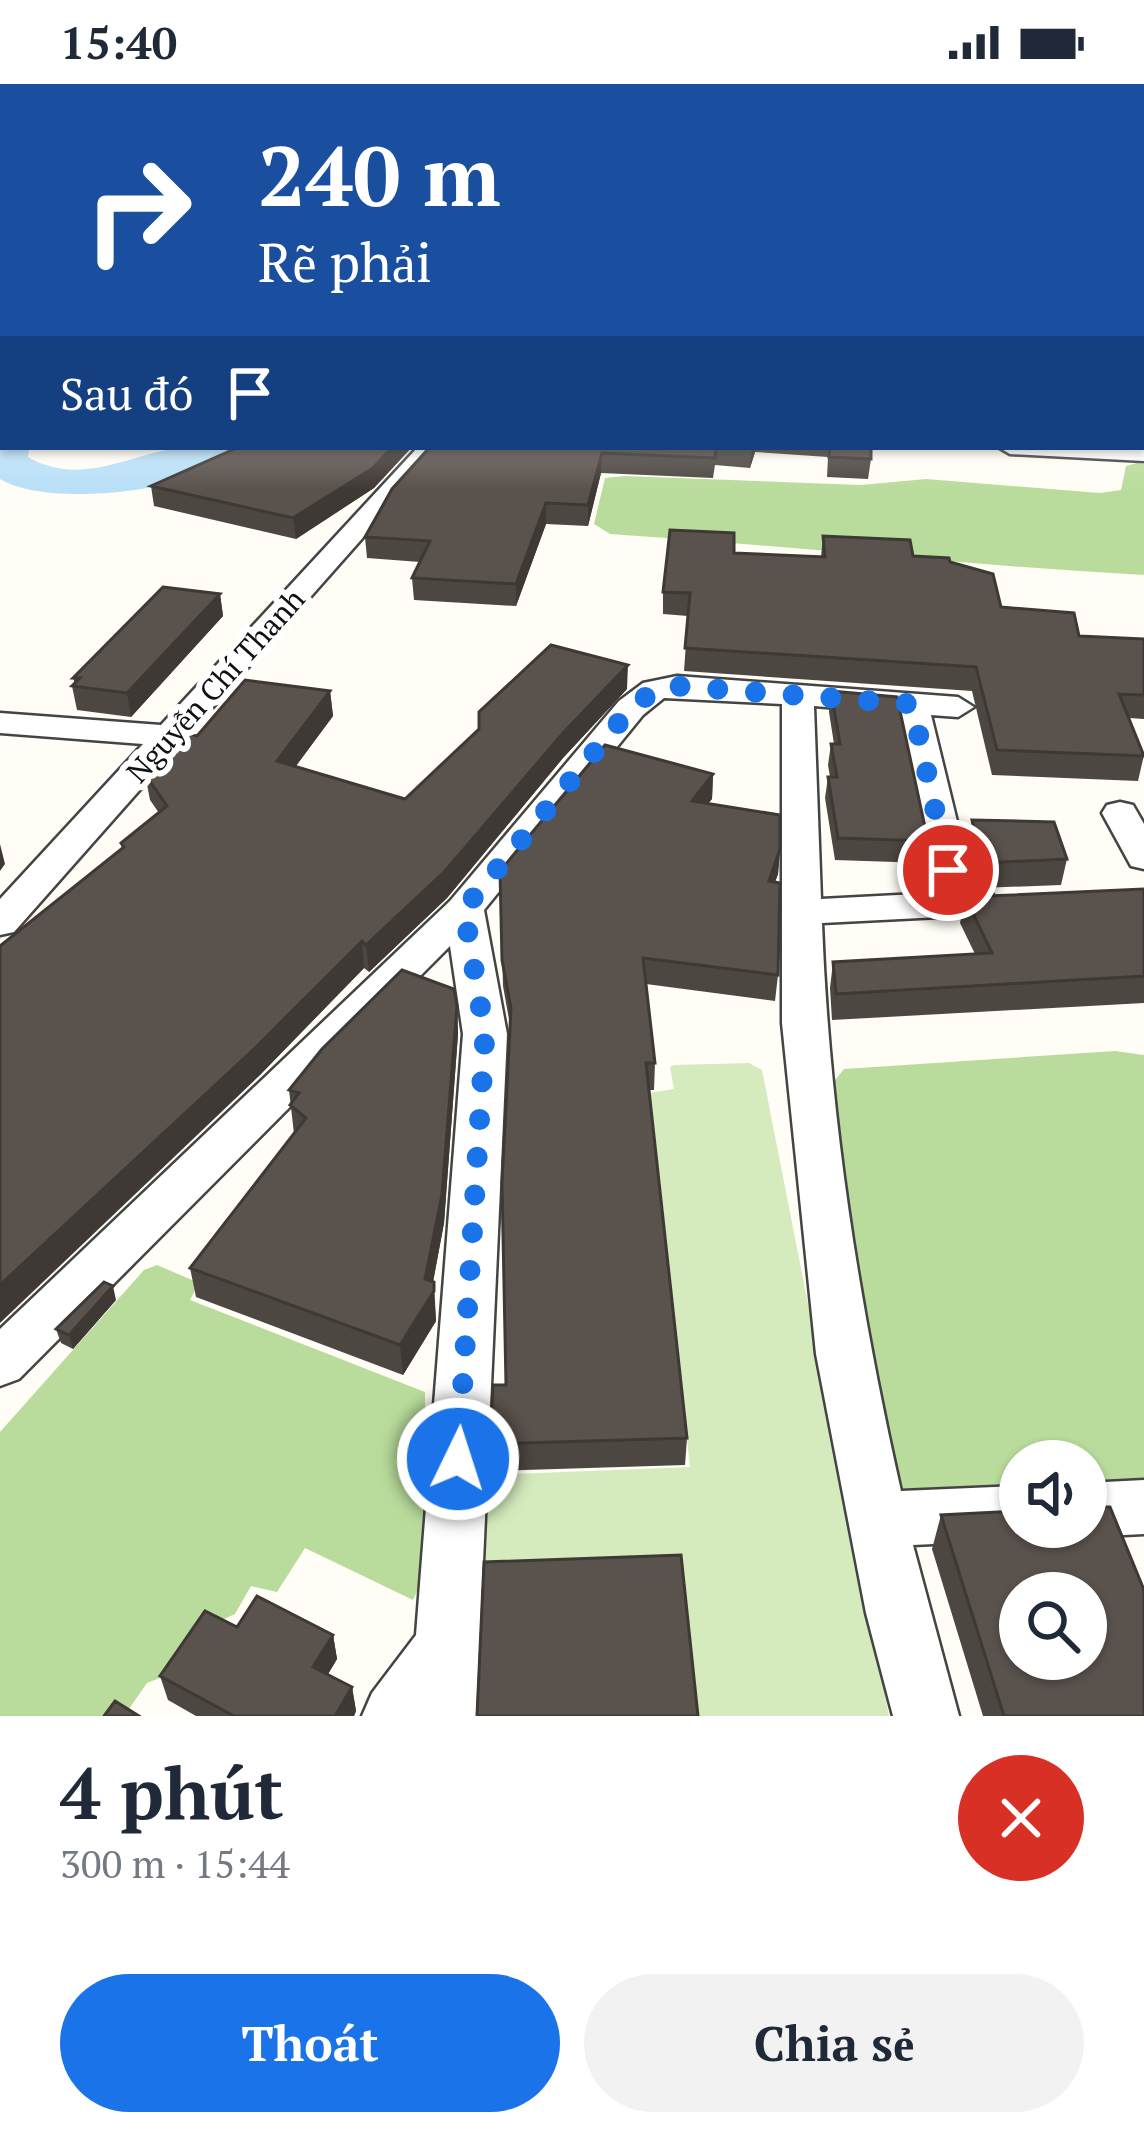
<!DOCTYPE html>
<html lang="vi">
<meta charset="utf-8">
<style>
body{margin:0;font-family:"PT Serif",serif;background:#f2f2f3;color:#1f2937;height:100vh;display:flex;flex-direction:column;font-size:45px;white-space:nowrap}
*{box-sizing:border-box;margin:0}
p{font-size:39px;color:#747a83}
.icon{flex:none;width:66px;height:66px;fill:none;stroke:currentColor;stroke-width:2;stroke-linecap:round;stroke-linejoin:round}
.map{position:relative;height:1632px;overflow:hidden}
.details{display:flex;flex-direction:column;background:#fff;flex:1}
.details>*{flex:none}
.hud{position:absolute;left:0px;top:0px;width:1146px;height:366px;box-shadow:0 3px 9px #0004;background:#1a4fa0;color:#fff;overflow:hidden}
.controls{position:absolute;left:999px;top:1356px;display:grid;gap:24px}
.controls a{display:grid;place-items:center;width:108px;height:108px;border-radius:50%;background:#fff;box-shadow:0 3px 9px #0004;font-size:60px}
.pin{position:absolute;display:grid;place-items:center;width:102px;height:102px;color:#fff;margin:-51px;border:6px solid #fff;border-radius:50%;box-shadow:0 3px 12px #0007}
.me{position:absolute;width:132px;margin:-66px;rotate:4deg;stroke-linejoin:round;filter:drop-shadow(0 0 9px #0008)}
.turn{display:flex;align-items:center;gap:42px;height:252px;padding:0 60px;font-size:54px}
.turn .icon{width:156px;height:156px;stroke-width:2.5}
.turn b{display:block;font-size:84px;line-height:102px}
.then{display:flex;align-items:center;height:114px;padding:0 60px;background:#0003;gap:24px;font-size:45px}
.round{display:grid;place-items:center;flex:none;width:126px;height:126px;border-radius:63px;background:#f2f2f3}
.summary{display:flex;align-items:center;justify-content:space-between;height:204px;padding:0 60px}
h1{font-size:72px;font-weight:600;line-height:90px}
.action{display:flex;gap:24px;margin-top:auto;padding:24px 60px}
.action a{flex:1;height:138px;border-radius:72px;background:#1a73e8;color:#fff;font-size:48px;font-weight:600;line-height:138px;text-align:center}
.action a+a{background:#f2f2f3;color:#1f2937}
.status{display:flex;justify-content:space-between;align-items:center;height:84px;padding:0 60px;background:#fff;direction:ltr}
.status svg{height:33px;fill:currentColor}
.map>svg:first-child{display:block}
.green{fill:#d5ebbd}
.forest{fill:#b9dc9c}
.lines{fill:none;stroke-linecap:round;stroke-linejoin:round}
.river{fill:#b9e0f7;fill-rule:evenodd}
.minor-casing{stroke:#444;stroke-width:5}
.minor{fill:#fff;fill-rule:evenodd}
.wall{fill:#4d4742}
.shaded-wall{fill:#3f3936}
.building{fill:#5a524d;stroke:#3f3936;stroke-width:3;fill-rule:evenodd}
.route{stroke:#1a73e8;stroke-width:21;stroke-dasharray:0 37.8}
.labels{text-anchor:middle;stroke-width:12;stroke-linejoin:round;paint-order:stroke}
.street-label{font-size:30px;fill:#111;stroke:#fff}
</style>
<div class="status"><b>15:40</b><svg viewBox="0 0 49 12"><path d="M0 12V9h3v3zM5 12V6h3v6zM10 12V3h3v9zM15 12V0h3v12zM26 1h20v11H26zM47 4h2v5h-2z"/></svg></div>
<div class="map">
<svg width="1144" height="1632" viewBox="0 0 1144 1632">
<rect width="100%" height="100%" fill="#fffdf5"/>
<!-- green -->
<path class="green" d="M 749,979 L 762,986 L 889,1632 L 695,1632 L 488,1503 L 482,1494 L 484,1395 L 491,1391 L 690,1383 L 649,1009 L 674,1005 L 670,983 L 675,981 Z"/>
<!-- forest -->
<path class="forest" d="M 1137,379 L 1144,380 L 1144,491 C 965,481 789,462 610,450 L 594,440 L 605,394 L 624,392 L 861,401 L 926,395 L 1100,409 L 1121,406 L 1126,382 Z
M 1115,967 L 1144,971 L 1144,1415 L 1086,1418 L 1086,1377 L 1020,1377 L 1020,1421 L 930,1426 L 896,1405 L 826,1007 L 844,985 Z
M 157,1181 L 199,1199 L 190,1216 L 425,1308 L 426,1488 L 413,1516 L 305,1464 L 277,1508 L 251,1502 L 235,1530 L 200,1546 L 173,1589 L 147,1599 L 124,1632 L 0,1632 L 0,1348 L 144,1186 Z"/>
<g class="lines">
<!-- river -->
<path class="river" d="M 0,239 L 3,239 L 3,263 L 0,263 Z
M 0,351 L 3,363 L 29,363 L 28,373 C 81,404 131,369 184,363 C 203,361 223,363 241,363 C 210,408 48,425 0,395 Z"/>
<defs>
<path id="minor" d="M 418,363 L 443,363 L 14,848 L 0,851 L 0,815 L 143,660 L 0,649 L 0,629 L 161,641 Z
M 998,363 L 1144,363 L 1144,377 L 1010,370 Z
M 677,592 L 958,613 L 974,623 L 958,633 L 931,631 L 974,807 L 993,811 L 999,819 L 993,827 L 979,831 L 822,839 C 829,1029 859,1221 901,1407 L 1020,1402 L 1020,1443 L 1043,1443 L 1020,1456 L 913,1461 L 959,1632 L 893,1632 L 866,1529 L 816,1270 L 782,939 L 782,620 L 664,614 L 643,631 L 484,826 L 507,950 L 476,1632 L 362,1632 L 372,1609 L 416,1551 L 463,950 L 450,862 L 19,1295 L 0,1302 L 0,1245 L 450,817 L 619,617 L 643,599 ZM 814,622 L 898,629 L 936,809 L 821,815 Z
M 1120,718 L 1133,721 L 1144,740 L 1144,785 L 1131,782 L 1102,729 L 1107,721 Z
M 1144,1396 L 1144,1450 L 1086,1453 L 1065,1445 L 1086,1443 L 1086,1399 Z"/>
</defs>
<!-- minor casing -->
<use href="#minor" class="minor-casing"/>
<!-- minor -->
<use href="#minor" class="minor"/>
</g>
<!-- wall -->
<path class="wall" d="M 239,363 L 412,363 L 374,404 L 296,455 L 154,422 L 151,402 Z
M 430,363 L 871,363 L 871,375 L 868,395 L 827,393 L 828,373 L 755,368 L 750,384 L 715,381 L 713,394 L 601,389 L 588,442 L 546,440 L 516,522 L 414,516 L 412,494 L 420,478 L 367,474 L 365,453 Z
M 823,452 L 950,478 L 1001,523 L 1079,552 L 1144,555 L 1144,635 L 1129,634 L 1144,671 L 1138,697 L 992,691 L 972,607 L 684,587 L 688,532 L 663,530 L 663,508 L 821,473 Z
M 220,510 L 223,532 L 131,633 L 77,626 L 72,602 L 75,600 L 73,594 Z
M 627,605 L 563,674 L 447,814 L 369,888 L 364,884 L 258,993 L 122,765 L 121,759 L 159,729 L 150,716 L 145,690 L 197,652 L 330,607 L 333,632 L 296,682 L 405,715 Z
M 831,607 L 928,757 L 925,779 L 835,776 L 825,714 L 828,693 L 830,693 L 828,681 L 831,660 L 834,660 L 829,628 Z
M 713,690 L 712,715 L 708,719 L 780,765 L 778,790 L 775,798 L 778,891 L 775,917 L 646,900 L 655,979 L 654,1006 L 648,1006 L 687,1354 L 685,1381 L 492,1387 L 490,1360 L 506,1301 L 510,941 L 503,902 L 500,787 Z
M 972,736 L 1067,775 L 1061,801 L 978,804 L 968,761 Z
M 1144,805 L 1144,919 L 832,936 L 830,904 L 833,878 L 975,870 L 960,839 L 965,813 Z
M 457,922 L 458,950 L 444,1139 L 433,1198 L 436,1237 L 403,1291 L 196,1213 L 190,1184 L 294,1050 L 289,1006 Z
M 116,1216 L 73,1265 L 61,1259 L 56,1245 Z
M 1093,1403 L 1088,1419 L 1144,1632 L 983,1632 L 932,1465 L 941,1431 L 1086,1443 L 1086,1404 Z
M 237,1543 L 333,1551 L 337,1575 L 328,1590 L 352,1603 L 356,1627 L 354,1632 L 196,1632 L 168,1616 L 160,1592 Z"/>
<!-- shaded-wall -->
<path class="shaded-wall" d="M 392,363 L 412,363 L 374,404 L 296,455 L 293,434 Z
M 752,363 L 755,363 L 755,368 L 750,384 Z
M 602,369 L 601,389 L 588,442 L 588,421 Z
M 546,419 L 546,440 L 516,522 L 516,500 Z
M 220,510 L 223,532 L 131,633 L 127,609 Z
M 628,581 L 627,605 L 563,674 L 447,814 L 369,888 L 366,861 Z
M 330,607 L 333,632 L 281,702 L 277,677 Z
M 713,690 L 712,715 L 690,741 L 692,717 Z
M 0,760 L 5,780 L 0,787 Z
M 780,765 L 778,790 L 766,822 L 769,797 Z
M 362,857 L 364,884 L 258,993 L 0,1239 L 0,1201 Z
M 457,922 L 458,950 L 444,1139 L 430,1214 L 434,1198 L 436,1237 L 403,1291 L 400,1261 L 425,1195 Z
M 113,1202 L 116,1216 L 73,1265 L 69,1251 Z
M 333,1551 L 337,1575 L 318,1607 L 313,1583 Z
M 352,1603 L 356,1627 L 354,1632 L 335,1632 Z"/>
<!-- building -->
<path class="building" d="M 1143,239 L 1144,239 L 1144,312 L 1143,312 Z
M 239,363 L 392,363 L 373,384 L 293,434 L 151,402 Z
M 430,363 L 716,363 L 715,374 L 602,369 L 588,421 L 546,419 L 516,500 L 412,494 L 430,457 L 365,453 L 392,405 Z
M 830,363 L 871,363 L 871,375 L 829,373 Z
M 670,446 L 734,449 L 734,469 L 825,473 L 823,452 L 910,456 L 913,472 L 949,474 L 950,478 L 993,490 L 1001,523 L 1074,529 L 1079,552 L 1144,555 L 1144,611 L 1119,610 L 1144,672 L 997,666 L 976,583 L 685,564 L 690,509 L 663,508 Z
M 163,503 L 220,510 L 127,609 L 72,602 L 80,594 L 73,594 Z
M 551,561 L 628,581 L 563,649 L 445,787 L 366,861 L 362,857 L 254,965 L 0,1201 L 0,862 L 124,763 L 121,759 L 167,722 L 145,690 L 185,649 L 197,652 L 245,596 L 330,607 L 277,677 L 405,715 L 479,645 L 479,628 Z
M 831,607 L 897,613 L 928,757 L 838,754 L 828,693 L 837,693 L 831,660 L 840,660 Z
M 605,661 L 713,690 L 692,717 L 780,731 L 780,765 L 769,797 L 780,799 L 778,891 L 643,874 L 655,979 L 646,979 L 687,1354 L 490,1360 L 493,1301 L 506,1301 L 502,1099 L 511,924 L 502,876 L 500,787 Z
M 972,736 L 1054,738 L 1067,775 L 983,779 Z
M 1144,805 L 1144,892 L 836,910 L 833,878 L 992,869 L 965,813 Z
M 402,886 L 454,905 L 457,922 L 442,1110 L 425,1195 L 434,1198 L 434,1207 L 400,1261 L 190,1184 L 306,1034 L 290,1021 L 299,1009 L 289,1006 L 322,965 Z
M 104,1198 L 113,1202 L 69,1251 L 56,1245 Z
M 1086,1419 L 1096,1423 L 1110,1423 L 1144,1506 L 1144,1632 L 1004,1632 L 941,1431 L 1020,1427 L 1020,1443 L 1086,1443 ZM 1020,1509 L 1086,1509 L 1086,1575 L 1020,1575 Z
M 681,1471 L 698,1632 L 477,1632 L 484,1478 Z
M 257,1512 L 333,1551 L 313,1583 L 352,1603 L 335,1632 L 234,1632 L 160,1592 L 205,1527 L 237,1543 Z
M 115,1617 L 139,1632 L 104,1632 Z"/>
<!-- sky -->
<linearGradient id="sky" x2="0" y2="1"><stop stop-color="#95c6ee"/><stop offset="0.44" stop-color="#fffefa"/><stop offset="1" stop-color="#fffefa" stop-opacity="0"/></linearGradient>
<rect width="1144" height="406" fill="url(#sky)"/>
<g class="lines">
<!-- route -->
<path class="route" d="M 458,1375 L 485,950 L 464,825 L 631,624 L 655,606 L 676,602 L 912,620 L 948,786"/>
</g>
<g class="labels">
<!-- street labels -->
<g class="street-label">
<text transform="translate(216 602) rotate(-48)" y="10">Nguyễn Chí Thanh</text>
</g>
</g>
</svg>
<div class="controls">
<a><svg class="icon" aria-label="sound" viewBox="0 0 24 24"><path d="M4 9h4l5-4v14l-5-4H4zM17 9q2 3 0 6"/></svg></a>
<a><svg class="icon" aria-label="search" viewBox="0 0 24 24"><circle cx="10" cy="10" r="6"/><path d="M15 15l6 6"/></svg></a>
</div>
<div class="pin" style="left:948px;top:786px;background:#d93025"><svg class="icon" aria-label="arrive" viewBox="0 0 24 24"><path d="M6 21V4h12l-3 4 3 4H6"/></svg></div>
<svg class="me" style="left:458px;top:1375px" viewBox="-20 -20 40 40"><circle r="17" fill="#1a73e8" stroke="#fff" stroke-width="3"/><path d="M0-11L8 9 0 5-8 9z" fill="#fff"/></svg>
<div class="hud">
<div class="turn"><svg class="icon" aria-label="right" viewBox="0 0 24 24"><path d="M7 20v-9h11M14 6l5 5-5 5"/></svg><div><b>240 m</b>Rẽ phải</div></div>
<div class="then">Sau đó<svg class="icon" aria-label="arrive" viewBox="0 0 24 24"><path d="M6 21V4h12l-3 4 3 4H6"/></svg></div>
</div>
</div>
<section class="details">
<div class="summary"><div><h1>4 phút</h1><p>300 m · 15:44</p></div><a class="round" style="background:#d93025;color:#fff"><svg class="icon" aria-label="close" viewBox="0 0 24 24"><path d="M6 6l12 12M18 6L6 18"/></svg></a></div>
<div class="action"><a>Thoát</a><a>Chia sẻ</a></div>
</section>
